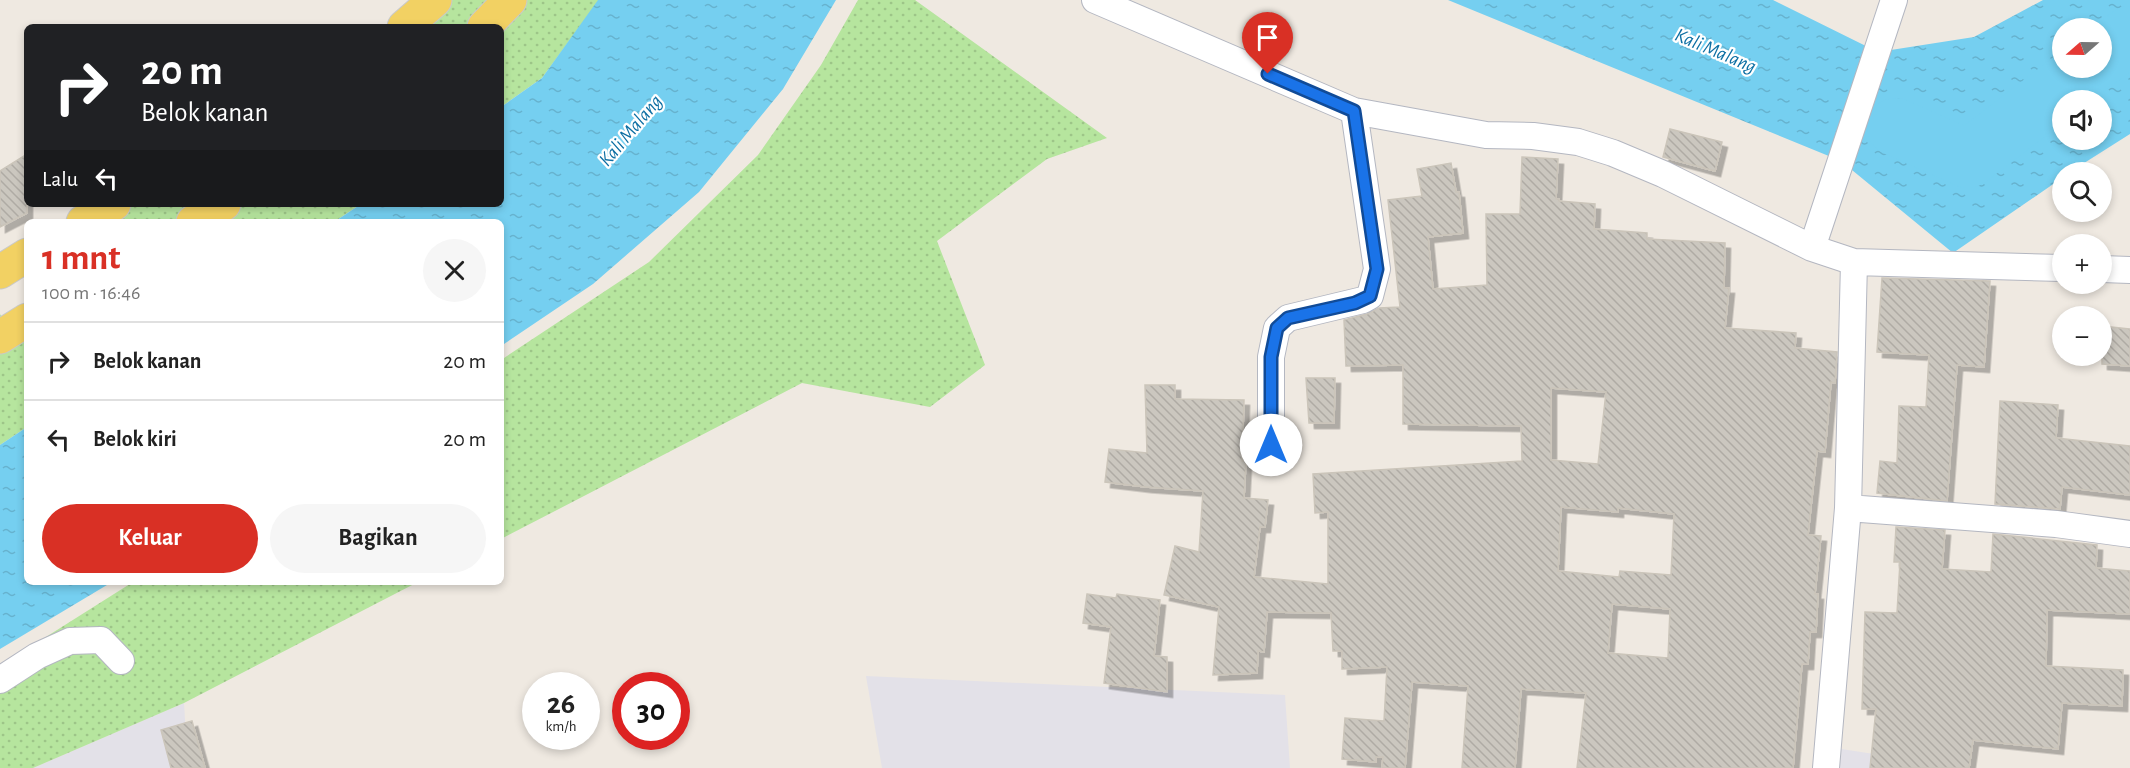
<!DOCTYPE html>
<html lang="id">
<meta charset="utf-8">
<style>
body{margin:0;font-family:"Alegreya Sans",sans-serif;background:#f6f6f6;color:#222;height:100vh;display:flex;flex-direction:column;font-size:22px;white-space:nowrap}
*{box-sizing:border-box;margin:0}
p{font-size:20px;color:#767676}
.icon{flex:none;width:33px;height:33px;fill:none;stroke:currentColor;stroke-width:2;stroke-linecap:round;stroke-linejoin:round}
.map{position:relative;flex:1;overflow:hidden}
.side{position:absolute;left:24px;top:219px;width:480px;height:366px;display:flex;flex-direction:column;background:#fff;border-radius:9px;box-shadow:0 3px 9px #0003}
.side>*{flex:none}
.hud{position:absolute;left:24px;top:24px;width:480px;height:183px;border-radius:9px;box-shadow:0 3px 9px #0003;background:#202124;color:#fff;overflow:hidden}
.needle{width:39px;rotate:250deg}
.controls{position:absolute;left:2052px;top:18px;display:grid;gap:12px}
.controls a{display:grid;place-items:center;width:60px;height:60px;border-radius:50%;background:#fff;box-shadow:0 3px 9px #0003;font-size:30px}
.speed{position:absolute;left:522px;top:672px;display:flex;gap:12px;font-size:30px;font-weight:700;text-align:center}
.speed>*{display:grid;place-content:center;width:78px;height:78px;border-radius:50%;background:#fff;box-shadow:0 3px 9px #0003;line-height:1}
.speed small{font-size:15px;font-weight:400}
.speed .limit{border:9px solid #d22;background:#fff;color:#111}
.pin{position:absolute;display:grid;place-items:center;width:51px;height:51px;color:#fff;margin:-62px -26px;border-radius:50% 50% 50% 0;rotate:-45deg;box-shadow:0 0 6px #0007}
.pin .icon{rotate:45deg}
.me{position:absolute;width:66px;margin:-33px;rotate:0deg;stroke-linejoin:round;filter:drop-shadow(0 0 4px #0008)}
.turn{display:flex;align-items:center;gap:21px;height:126px;padding:0 18px;font-size:27px}
.turn .icon{width:78px;height:78px;stroke-width:2.5}
.turn b{display:block;font-size:42px;line-height:51px}
.then{display:flex;align-items:center;height:57px;padding:0 18px;background:#0003;gap:12px;font-size:22px}
.round{display:grid;place-items:center;flex:none;width:63px;height:63px;border-radius:32px;background:#f6f6f6}
.headline{display:flex;align-items:center;justify-content:space-between;height:102px;padding:0 18px}
h1{font-size:36px;font-weight:700;line-height:45px;color:#d93025}
.primary-button{display:flex;gap:12px;margin-top:auto;padding:12px 18px}
.primary-button a{flex:1;height:69px;border-radius:36px;background:#d93025;color:#fff;font-size:24px;font-weight:700;line-height:69px;text-align:center}
.primary-button a+a{background:#f6f6f6;color:#222}
ul{padding:0;list-style:none}
li{display:flex;align-items:center;gap:18px;height:78px;padding:0 18px;border-top:2px solid #e0e0e0}
li div{flex:1}
li b{display:block;font-size:22px}
li em{font-style:normal}
.map>svg:first-child{display:block}
.industrial{fill:#e3e1e8}
.grass{fill:url(#grass-dots)}
.water{fill:url(#water-ripples);fill-rule:evenodd}
.lines{fill:none;stroke-linecap:round;stroke-linejoin:round}
.river{stroke:#75cff0;stroke-width:58}
.building{fill:url(#building-back-hatch);stroke:#cbc5ba;stroke-width:1.5;fill-rule:evenodd;filter:url(#shadow)}
.minor-casing{stroke:#b4b7c1;stroke-width:28}
.primary-casing{stroke:#c9c9c9;stroke-width:35}
.minor{stroke:#fff;stroke-width:26}
.primary{stroke:#f2d163;stroke-width:33}
.route-casing{stroke:#114b97;stroke-width:15}
.route{stroke:#1a73e8;stroke-width:10}
.labels{text-anchor:middle;stroke-width:4.5;stroke-linejoin:round;paint-order:stroke}
.water-label{font-size:20px;font-style:italic;fill:#0d6fa3;stroke:#fff}
</style>
<div class="map">
<svg width="2130" height="768" viewBox="0 0 2130 768">
<defs>
<pattern id="grass-dots" width="8" height="8" patternUnits="userSpaceOnUse" patternTransform="scale(1.5)"><rect width="8" height="8" fill="#b6e59e"/><path d="M2 2h.1M6 6h.1" fill="none" stroke="#9dc588" stroke-width="1.8" stroke-linecap="round"/></pattern>
<pattern id="water-ripples" width="26" height="14" patternUnits="userSpaceOnUse" patternTransform="scale(1.5)"><rect width="26" height="14" fill="#75cff0"/><path d="M2 4q2-2 4 0t4 0M15 11q2-2 4 0t4 0" fill="none" stroke="#66b2ce"/></pattern>
<pattern id="building-back-hatch" width="6" height="6" patternUnits="userSpaceOnUse" patternTransform="scale(1.5)"><rect width="6" height="6" fill="#cbc7bf"/><path d="M-1 5l2 2M0 0l6 6M5-1l2 2" fill="none" stroke="#afaba4"/></pattern>
<filter id="shadow"><feDropShadow dx="5.5" dy="5.5" stdDeviation="0" flood-color="#0004"/></filter>
</defs>
<rect width="100%" height="100%" fill="#efe9e1"/>
<!-- industrial -->
<path class="industrial" d="M 866,676 L 1285,695 L 1290,768 L 882,768 Z
M 184,703 L 188,768 L 33,768 Z
M 1822,746 L 1965,768 L 1821,768 Z"/>
<!-- grass -->
<path class="grass" d="M 431,0 L 599,0 L 542,78 L 501,107 L 501,27 L 404,27 Z
M 858,0 L 915,0 L 1107,138 L 1047,159 L 937,241 L 985,365 L 930,407 L 802,383 L 501,539 L 501,360 L 649,262 L 758,155 L 821,65 Z
M 114,204 L 361,204 L 334,222 L 83,222 Z
M 0,314 L 10,331 L 27,321 L 27,427 L 0,445 Z
M 133,582 L 418,582 L 184,703 L 33,768 L 0,768 L 0,666 Z"/>
<!-- water -->
<path class="water" d="M 598,0 L 836,0 L 783,89 L 699,192 L 593,284 L 501,346 L 501,222 L 334,222 L 361,204 L 501,204 L 501,107 L 542,78 Z
M 1448,0 L 1773,0 L 1878,52 L 1974,37 L 2043,0 L 2130,0 L 2130,31 L 2102,54 L 2102,28 L 2062,28 L 2062,68 L 2084,68 L 2024,116 L 2087,68 L 2102,68 L 2102,57 L 2130,35 L 2130,134 L 2070,172 L 2062,172 L 2062,178 L 1953,253 L 1841,161 ZM 2062,100 L 2102,100 L 2102,140 L 2062,140 Z
M 27,427 L 27,582 L 112,582 L 0,649 L 0,445 Z"/>
<g class="lines">
<!-- river -->
<path class="river" d="M 2102,57 L 2130,35
M 1896,127 L 1968,159 L 2087,68"/>
</g>
<!-- building -->
<path class="building" d="M 1670,129 L 1722,142 L 1715,171 L 1663,157 Z
M 27,154 L 27,213 L 0,227 L 0,171 Z
M 1522,157 L 1558,159 L 1556,199 L 1559,199 L 1559,201 L 1595,204 L 1594,229 L 1647,233 L 1647,239 L 1725,243 L 1724,288 L 1729,288 L 1725,328 L 1796,333 L 1795,348 L 1837,352 L 1835,383 L 1831,382 L 1825,452 L 1817,451 L 1808,535 L 1821,536 L 1815,594 L 1818,594 L 1816,632 L 1810,632 L 1808,664 L 1802,664 L 1793,768 L 1577,768 L 1586,693 L 1521,689 L 1515,768 L 1462,768 L 1468,686 L 1412,682 L 1405,768 L 1382,768 L 1383,757 L 1376,757 L 1376,762 L 1342,759 L 1345,718 L 1384,721 L 1387,667 L 1342,669 L 1342,651 L 1333,651 L 1331,613 L 1267,612 L 1264,652 L 1258,651 L 1257,673 L 1213,675 L 1219,607 L 1164,595 L 1175,546 L 1199,552 L 1203,491 L 1146,487 L 1105,482 L 1109,449 L 1147,453 L 1145,385 L 1175,385 L 1175,399 L 1244,400 L 1242,461 L 1246,461 L 1244,498 L 1268,500 L 1265,527 L 1260,527 L 1254,577 L 1328,584 L 1328,512 L 1315,513 L 1313,474 L 1522,461 L 1521,426 L 1403,424 L 1403,365 L 1346,366 L 1344,320 L 1367,314 L 1379,308 L 1400,307 L 1388,200 L 1422,196 L 1417,169 L 1451,163 L 1456,192 L 1459,192 L 1463,233 L 1428,237 L 1433,289 L 1487,285 L 1486,214 L 1520,214 ZM 1551,388 L 1606,392 L 1598,464 L 1551,460 ZM 1561,507 L 1618,512 L 1618,508 L 1674,514 L 1671,575 L 1620,571 L 1619,577 L 1558,571 ZM 1612,604 L 1670,609 L 1668,658 L 1608,653 Z
M 1882,278 L 1990,281 L 1984,367 L 1957,365 L 1947,501 L 1877,493 L 1880,461 L 1897,463 L 1899,406 L 1926,407 L 1929,355 L 1877,352 Z
M 2102,326 L 2130,329 L 2130,366 L 2102,364 Z
M 1306,378 L 1335,378 L 1334,423 L 1309,423 Z
M 2000,401 L 2058,405 L 2056,438 L 2130,446 L 2130,495 L 2062,487 L 2060,509 L 1995,504 Z
M 1896,527 L 1945,530 L 1942,569 L 1991,572 L 1993,534 L 2097,545 L 2096,568 L 2130,571 L 2130,614 L 2047,610 L 2046,666 L 2123,670 L 2122,706 L 2062,703 L 2058,749 L 1973,740 L 1969,768 L 1870,768 L 1876,709 L 1862,709 L 1865,612 L 1897,613 L 1900,562 L 1894,562 Z
M 1087,594 L 1116,598 L 1117,594 L 1160,600 L 1154,656 L 1167,657 L 1167,692 L 1104,683 L 1111,627 L 1083,623 Z
M 192,721 L 205,768 L 171,768 L 161,730 Z"/>
<g class="lines">
<defs>
<path id="minor" d="M 1095,0 L 1354,111 L 1486,135 L 1533,136 L 1578,142 L 1613,153 L 1663,174 L 1812,248 L 1854,262 L 2062,268
M 1812,248 L 1894,0
M 2102,269 L 2130,270
M 1271,445 L 1271,357 L 1277,328 L 1288,318 L 1363,300 L 1370,296 L 1377,269 L 1354,111
M 1848,508 L 2056,524 L 2130,534
M 0,680 L 37,656 L 70,641 L 101,640 L 121,661
M 1826,768 L 1848,508 L 1854,262"/>
<path id="primary" d="M 404,27 L 435,0
M 484,27 L 510,0
M 83,222 L 114,204
M 193,222 L 224,204
M 0,272 L 27,255
M 0,337 L 27,320"/>
</defs>
<!-- minor casing -->
<use href="#minor" class="minor-casing"/>
<!-- primary casing -->
<use href="#primary" class="primary-casing"/>
<!-- minor -->
<use href="#minor" class="minor"/>
<!-- primary -->
<use href="#primary" class="primary"/>
</g>
<g class="lines">
<defs>
<path id="route" d="M 1268,74 L 1354,111 L 1377,269 L 1370,296 L 1355,303 L 1288,318 L 1277,328 L 1271,357 L 1271,445"/>
</defs>
<!-- route casing -->
<use href="#route" class="route-casing"/>
<!-- route -->
<use href="#route" class="route"/>
</g>
<g class="labels">
<!-- water labels -->
<g class="water-label">
<text transform="translate(1716 50) rotate(23)" y="7">Kali Malang</text>
<text transform="translate(630 130) rotate(-50)" y="7">Kali Malang</text>
</g>
</g>
</svg>
<div class="controls">
<a><svg class="needle" viewBox="-14 -14 28 28"><path d="M0-13l5 13h-10z" fill="#e53935"/><path d="M0 13l5-13h-10z" fill="#767676"/></svg></a>
<a><svg class="icon" aria-label="sound" viewBox="0 0 24 24"><path d="M4 9h4l5-4v14l-5-4H4zM17 9q2 3 0 6"/></svg></a>
<a><svg class="icon" aria-label="search" viewBox="0 0 24 24"><circle cx="10" cy="10" r="6"/><path d="M15 15l6 6"/></svg></a>
<a>+</a>
<a>−</a>
</div>
<div class="speed"><div>26<small>km/h</small></div><div class="limit">30</div></div>
<div class="pin" style="left:1268px;top:74px;background:#d93025"><svg class="icon" aria-label="arrive" viewBox="0 0 24 24"><path d="M6 21V4h12l-3 4 3 4H6"/></svg></div>
<svg class="me" style="left:1271px;top:445px" viewBox="-20 -20 40 40"><circle r="19" fill="#fff"/><path d="M0-13L10 11 0 6-10 11z" fill="#1a73e8"/></svg>
<div class="hud">
<div class="turn"><svg class="icon" aria-label="right" viewBox="0 0 24 24"><path d="M7 20v-9h11M14 6l5 5-5 5"/></svg><div><b>20 m</b>Belok kanan</div></div>
<div class="then">Lalu<svg class="icon" aria-label="left" viewBox="0 0 24 24"><path d="M17 20v-9H6M10 6l-5 5 5 5"/></svg></div>
</div>
<section class="side">
<div class="headline"><div><h1>1 mnt</h1><p>100 m · 16:46</p></div><a class="round"><svg class="icon" aria-label="close" viewBox="0 0 24 24"><path d="M6 6l12 12M18 6L6 18"/></svg></a></div>
<ul>
<li><svg class="icon" aria-label="right" viewBox="0 0 24 24"><path d="M7 20v-9h11M14 6l5 5-5 5"/></svg><div><b>Belok kanan</b></div><em>20 m</em></li>
<li><svg class="icon" aria-label="left" viewBox="0 0 24 24"><path d="M17 20v-9H6M10 6l-5 5 5 5"/></svg><div><b>Belok kiri</b></div><em>20 m</em></li>
</ul>
<div class="primary-button"><a>Keluar</a><a>Bagikan</a></div>
</section>
</div>
